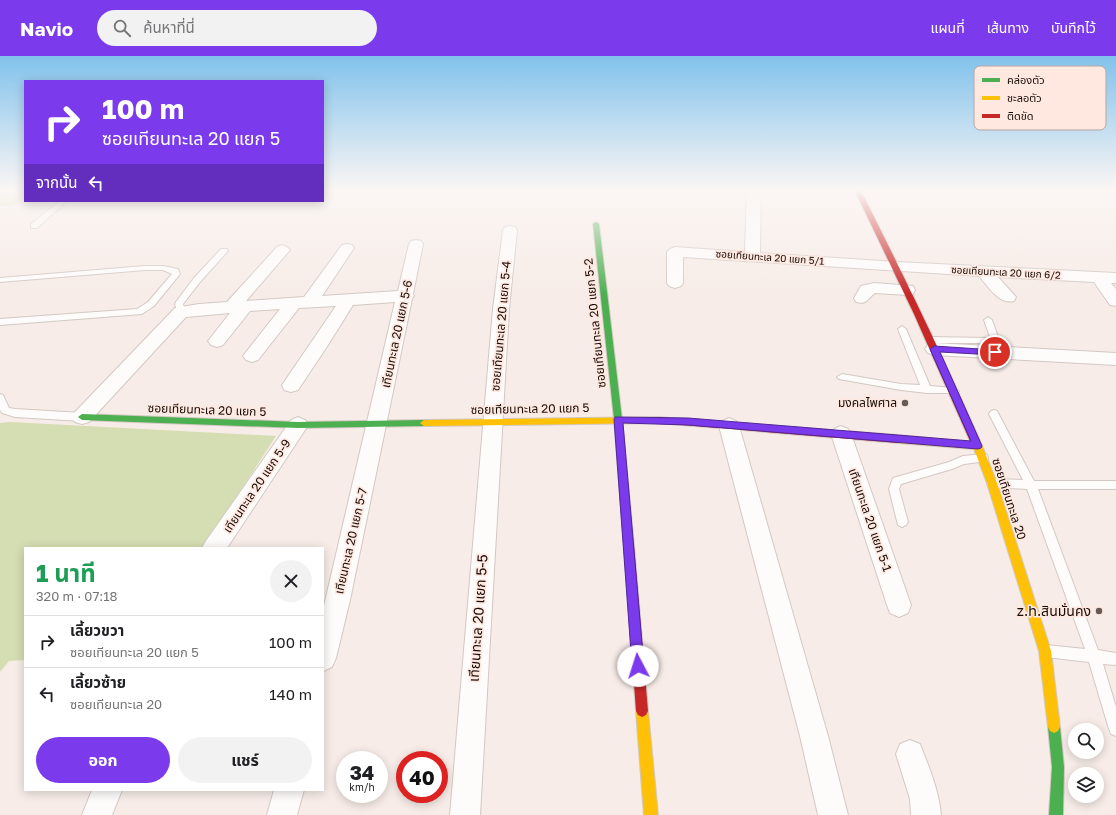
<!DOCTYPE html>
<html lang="th">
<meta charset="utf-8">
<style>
body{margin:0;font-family:"Golos Text","Noto Sans Thai",sans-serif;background:#f2f2f2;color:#202124;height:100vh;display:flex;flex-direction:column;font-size:15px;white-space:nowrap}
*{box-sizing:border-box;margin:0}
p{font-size:13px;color:#757577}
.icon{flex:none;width:22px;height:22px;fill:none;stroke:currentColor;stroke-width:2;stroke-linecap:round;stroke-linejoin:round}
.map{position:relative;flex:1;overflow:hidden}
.sheet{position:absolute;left:24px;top:491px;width:300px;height:244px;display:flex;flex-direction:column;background:#fff;border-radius:0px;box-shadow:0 2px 10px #0003}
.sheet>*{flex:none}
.guide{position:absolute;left:24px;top:24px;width:300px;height:122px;border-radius:0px;box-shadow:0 2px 10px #0003;background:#7c3aed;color:#fff;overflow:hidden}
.fabs{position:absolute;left:1068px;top:667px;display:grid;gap:8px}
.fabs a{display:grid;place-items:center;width:36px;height:36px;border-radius:50%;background:#fff;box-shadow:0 2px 10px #0003;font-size:20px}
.speed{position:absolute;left:336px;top:695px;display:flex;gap:8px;font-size:20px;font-weight:700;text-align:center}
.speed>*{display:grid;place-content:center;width:52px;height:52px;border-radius:50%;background:#fff;box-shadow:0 2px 10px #0003;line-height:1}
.speed small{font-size:10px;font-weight:400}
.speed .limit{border:6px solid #d22;background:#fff;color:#111}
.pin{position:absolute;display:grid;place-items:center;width:34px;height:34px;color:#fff;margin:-17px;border:2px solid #fff;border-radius:50%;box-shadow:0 1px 4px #0007}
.me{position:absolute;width:44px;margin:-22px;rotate:355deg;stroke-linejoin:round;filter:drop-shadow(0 0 3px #0008)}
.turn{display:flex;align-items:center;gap:14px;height:84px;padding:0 12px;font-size:18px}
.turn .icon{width:52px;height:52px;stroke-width:2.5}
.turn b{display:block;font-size:28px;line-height:34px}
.then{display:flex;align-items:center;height:38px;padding:0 12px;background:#0003;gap:8px;font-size:15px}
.round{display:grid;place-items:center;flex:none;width:42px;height:42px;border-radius:21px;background:#f2f2f2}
.summary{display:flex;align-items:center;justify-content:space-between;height:68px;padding:0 12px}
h1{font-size:24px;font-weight:700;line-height:30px;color:#1e9e55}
.primary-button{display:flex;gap:8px;margin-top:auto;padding:8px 12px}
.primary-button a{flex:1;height:46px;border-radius:24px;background:#7c3aed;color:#fff;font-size:16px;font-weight:700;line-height:46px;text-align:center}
.primary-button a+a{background:#f2f2f2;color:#202124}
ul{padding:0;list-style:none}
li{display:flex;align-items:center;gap:12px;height:52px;padding:0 12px;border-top:1px solid #e0e0e0}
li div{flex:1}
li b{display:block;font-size:15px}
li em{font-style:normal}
header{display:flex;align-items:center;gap:24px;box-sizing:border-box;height:56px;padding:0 20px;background:#7c3aed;color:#fff}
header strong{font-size:19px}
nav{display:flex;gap:22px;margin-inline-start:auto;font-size:14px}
.search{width:280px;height:36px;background:#f2f2f2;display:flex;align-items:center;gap:10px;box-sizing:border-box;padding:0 14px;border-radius:22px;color:#757577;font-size:15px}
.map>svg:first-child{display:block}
.green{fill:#d5ddb3}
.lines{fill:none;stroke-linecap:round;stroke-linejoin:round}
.lane-casing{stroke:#d3c8c3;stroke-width:2}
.street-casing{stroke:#d3c8c3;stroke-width:2}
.fast-casing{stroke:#d3c8c3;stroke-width:2}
.slow-casing{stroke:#d3c8c3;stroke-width:2}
.jam-casing{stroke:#d3c8c3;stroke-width:2}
.lane{fill:#fefcfb;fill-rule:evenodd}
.street{fill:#fefcfb;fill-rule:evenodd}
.fast{fill:#4caf50;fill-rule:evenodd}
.slow{fill:#ffc107;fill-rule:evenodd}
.jam{fill:#c62828;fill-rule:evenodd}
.route{fill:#7c3aed;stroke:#51269a}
.poi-dot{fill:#655a55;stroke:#fee8e0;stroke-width:1.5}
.labels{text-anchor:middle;stroke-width:3.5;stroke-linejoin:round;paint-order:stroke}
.far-street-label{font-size:10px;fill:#160b07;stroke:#fee8e0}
.street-label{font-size:12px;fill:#160b07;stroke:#fee8e0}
.poi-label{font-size:12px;fill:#160b07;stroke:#fee8e0;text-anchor:end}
.near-poi-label{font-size:14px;fill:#160b07;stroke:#fee8e0;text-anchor:end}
.near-street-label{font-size:14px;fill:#160b07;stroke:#fee8e0}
.key{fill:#fee8e0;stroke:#b8a69f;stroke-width:1}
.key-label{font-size:11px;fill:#160b07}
</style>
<header>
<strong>Navio</strong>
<div class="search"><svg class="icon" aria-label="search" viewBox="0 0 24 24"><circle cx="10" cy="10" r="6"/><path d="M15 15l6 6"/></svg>ค้นหาที่นี่</div>
<nav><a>แผนที่</a><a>เส้นทาง</a><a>บันทึกไว้</a></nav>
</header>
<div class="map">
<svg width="1116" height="759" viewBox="0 0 1116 759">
<rect width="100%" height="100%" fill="#f7ece7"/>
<!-- green -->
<path class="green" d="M 0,133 L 25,133 L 25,143 L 12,150 L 0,150 Z
M 10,366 L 276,380 L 203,492 L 25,492 L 25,604 L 9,605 L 0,616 L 0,367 Z"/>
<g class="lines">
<defs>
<path id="lane" d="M 60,145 L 67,145 L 37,172 L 31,172 L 31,168 Z
M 221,193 L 227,193 L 228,195 L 200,226 L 183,248 L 185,256 L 184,258 L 178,258 L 175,248 L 176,246 L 194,222 Z
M 145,210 L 163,210 L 178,213 L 180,218 L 154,250 L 142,258 L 0,269 L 0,263 L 137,253 L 148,246 L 172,218 L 163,214 L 145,214 L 0,226 L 0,222 Z
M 988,261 L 992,264 L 998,281 L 994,287 L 930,287 L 926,284 L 930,281 L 989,282 L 990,281 L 984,264 Z
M 902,270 L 906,273 L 930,330 L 954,332 L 959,335 L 957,337 L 927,337 L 901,334 L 839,323 L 837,321 L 842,318 L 901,328 L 920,329 L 898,273 Z
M 0,338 L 3,339 L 9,352 L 15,353 L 82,357 L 85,358 L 87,361 L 85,364 L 82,365 L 15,361 L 2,357 L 0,354 Z
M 994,354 L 997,355 L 1034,425 L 1116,425 L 1116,433 L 1038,433 L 1098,594 L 1116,597 L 1116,609 L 1103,608 L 1116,651 L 1116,680 L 1111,678 L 1109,673 L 1089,606 L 1046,601 L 1041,600 L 1040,595 L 1041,590 L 1046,589 L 1085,593 L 1027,433 L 992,431 L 988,430 L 987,427 L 988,424 L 992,423 L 1023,424 L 989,358 L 991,355 Z
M 983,398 L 987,399 L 988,402 L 987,405 L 964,408 L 952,413 L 901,428 L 899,433 L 908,466 L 906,469 L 902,471 L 898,469 L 889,433 L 893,422 L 949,406 L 963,400 Z"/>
<path id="street" d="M 747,133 L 761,133 L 760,197 L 897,206 L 1116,217 L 1116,227 L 1111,227 L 1116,233 L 1116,250 L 1110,249 L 1094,226 L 998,221 L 1016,241 L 1014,245 C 999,249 988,230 979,220 L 683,201 L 683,227 L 681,230 L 675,232 L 669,230 L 667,227 L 667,196 L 670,193 L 675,191 L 745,196 Z
M 510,170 L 515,171 L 517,174 L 509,253 L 480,759 L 450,759 L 493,253 L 503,174 L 505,171 Z
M 416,184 L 421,185 L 423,188 L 413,238 L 414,240 L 412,243 L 350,544 L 336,602 L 332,611 L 323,615 L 323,554 L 395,246 L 353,249 L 328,289 L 298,334 L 291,336 L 284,334 L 282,329 L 336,250 L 299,252 L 258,304 L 252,306 L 246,304 L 243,300 L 280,253 L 250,255 L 223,289 L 217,291 L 211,289 L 208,285 L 230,257 L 186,261 L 89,366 L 82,368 L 75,366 L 72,361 L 75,356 L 175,252 L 199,248 L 227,246 L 277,191 L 282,189 L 287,191 L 290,194 L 246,245 L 304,241 L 342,189 L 347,188 L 352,189 L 354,192 L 322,240 L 398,235 L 409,188 L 411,185 Z
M 874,227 L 913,230 L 915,234 L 913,238 L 907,239 L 875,237 C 867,243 867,249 856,246 L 854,242 L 861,230 Z
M 934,287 L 1116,297 L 1116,309 L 934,299 L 928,297 L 925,293 L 928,289 Z
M 298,361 L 305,364 L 308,369 L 305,374 L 227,492 L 202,492 L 206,485 L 291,364 Z
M 729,362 L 736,365 L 739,370 L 828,680 L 848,759 L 818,759 L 800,680 L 719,370 L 722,365 Z
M 841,370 L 848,373 L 851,378 L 911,549 L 908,557 L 899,561 L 890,557 L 887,549 L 831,378 L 834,373 Z
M 910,684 L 920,688 C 929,711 939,735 941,759 L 911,759 L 910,743 L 896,698 L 900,688 Z
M 92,734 L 122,734 L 112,759 L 82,759 Z
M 274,734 L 304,734 L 297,759 L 267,759 Z"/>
<path id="fast" d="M 596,166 L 599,168 L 622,363 L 634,490 L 633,493 L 629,495 L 625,493 L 624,490 L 614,363 L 593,168 Z
M 82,358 L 298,366 L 424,364 L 428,367 L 424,370 L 298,372 L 82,364 L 78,361 Z
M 1054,665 L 1058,667 L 1060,671 L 1064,711 L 1063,759 L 1049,759 L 1052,711 L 1048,671 L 1050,667 Z"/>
<path id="slow" d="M 658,361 L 662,364 L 658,367 L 424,370 L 420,367 L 424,364 Z
M 898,379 L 971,386 L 972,382 L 978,382 L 981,387 L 997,427 L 1051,595 L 1060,671 L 1058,675 L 1054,677 L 1050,675 L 1048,671 L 1039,595 L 987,427 L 974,393 L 898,387 L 895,385 L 893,383 L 895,381 Z
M 642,649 L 646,651 L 648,655 L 658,759 L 644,759 L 636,655 L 638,651 Z"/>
<path id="jam" d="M 854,133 L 860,133 C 902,216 943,300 980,385 L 978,388 L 972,388 L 970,385 L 914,258 Z
M 658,361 L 898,379 L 901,381 L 903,383 L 901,385 L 898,387 L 658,367 L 654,364 Z
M 629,485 L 633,487 L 634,490 L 648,655 L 646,659 L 642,661 L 638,659 L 636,655 L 624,490 L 625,487 Z"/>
</defs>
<!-- lane casing -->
<use href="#lane" class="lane-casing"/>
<!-- street casing -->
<use href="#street" class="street-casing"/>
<!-- fast casing -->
<use href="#fast" class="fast-casing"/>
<!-- slow casing -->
<use href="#slow" class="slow-casing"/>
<!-- jam casing -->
<use href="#jam" class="jam-casing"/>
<!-- lane -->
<use href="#lane" class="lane"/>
<!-- street -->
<use href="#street" class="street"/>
<!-- fast -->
<use href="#fast" class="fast"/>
<!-- slow -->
<use href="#slow" class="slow"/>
<!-- jam -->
<use href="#jam" class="jam"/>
</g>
<!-- sky -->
<linearGradient id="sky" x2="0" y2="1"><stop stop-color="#81c2ec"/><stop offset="0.56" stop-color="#fbf6f4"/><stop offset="1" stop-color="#fbf6f4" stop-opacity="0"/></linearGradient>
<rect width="1116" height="239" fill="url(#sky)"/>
<!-- route -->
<path class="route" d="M 934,290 L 995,294 L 999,296 L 995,299 L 940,296 L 982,390 L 981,392 L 978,393 L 688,369 L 623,367 L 644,610 L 642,615 L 638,616 L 634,615 L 632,610 L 614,363 L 615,361 L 688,362 L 971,385 L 930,293 Z"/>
<!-- markers -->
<g class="poi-dot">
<circle cx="905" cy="347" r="4"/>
<circle cx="1099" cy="555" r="4"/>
</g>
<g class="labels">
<!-- far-street labels -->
<g class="far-street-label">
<text transform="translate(770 201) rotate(4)" y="4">ซอยเทียนทะเล 20 แยก 5/1</text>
<text transform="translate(1006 216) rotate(3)" y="4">ซอยเทียนทะเล 20 แยก 6/2</text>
</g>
<!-- street labels -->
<g class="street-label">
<text transform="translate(595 267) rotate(-96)" y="4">ซอยเทียนทะเล 20 แยก 5-2</text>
<text transform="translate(501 270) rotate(-85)" y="4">ซอยเทียนทะเล 20 แยก 5-4</text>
<text transform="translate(397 278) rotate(-78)" y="4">เทียนทะเล 20 แยก 5-6</text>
<text transform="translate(530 353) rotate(-1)" y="4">ซอยเทียนทะเล 20 แยก 5</text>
<text transform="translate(207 354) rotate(2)" y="4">ซอยเทียนทะเล 20 แยก 5</text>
<text transform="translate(257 430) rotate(-56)" y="4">เทียนทะเล 20 แยก 5-9</text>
<text transform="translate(1009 443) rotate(72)" y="4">ซอยเทียนทะเล 20</text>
<text transform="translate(870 464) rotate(71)" y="4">เทียนทะเล 20 แยก 5-1</text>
<text transform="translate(351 485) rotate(-77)" y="4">เทียนทะเล 20 แยก 5-7</text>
</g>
<!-- poi labels -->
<g class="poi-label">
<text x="897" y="351">มงคลไพศาล</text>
</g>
<!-- near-poi labels -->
<g class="near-poi-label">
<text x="1091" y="560">z.h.สินมั่นคง</text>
</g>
<!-- near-street labels -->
<g class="near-street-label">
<text transform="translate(478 562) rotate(-86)" y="5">เทียนทะเล 20 แยก 5-5</text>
</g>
</g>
<!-- legend -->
<rect x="974" y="10" width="132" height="64" rx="6" class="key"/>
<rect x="982" y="22" width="18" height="4" fill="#4caf50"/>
<rect x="982" y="40" width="18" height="4" fill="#ffc107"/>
<rect x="982" y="58" width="18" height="4" fill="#c62828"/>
<g class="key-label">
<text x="1007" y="28">คล่องตัว</text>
<text x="1007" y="46">ชะลอตัว</text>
<text x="1007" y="64">ติดขัด</text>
</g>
</svg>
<div class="fabs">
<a><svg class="icon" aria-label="search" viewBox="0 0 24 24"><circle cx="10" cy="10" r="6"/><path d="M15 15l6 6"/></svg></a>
<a><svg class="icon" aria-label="layers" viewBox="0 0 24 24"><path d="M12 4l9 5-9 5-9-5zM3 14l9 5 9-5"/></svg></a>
</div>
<div class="speed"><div>34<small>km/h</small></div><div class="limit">40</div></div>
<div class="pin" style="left:995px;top:296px;background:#d93025"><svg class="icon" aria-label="arrive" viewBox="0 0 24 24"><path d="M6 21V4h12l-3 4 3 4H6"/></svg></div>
<svg class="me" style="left:638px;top:610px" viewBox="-20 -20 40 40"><circle r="19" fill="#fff"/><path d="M0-13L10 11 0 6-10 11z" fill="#7c3aed"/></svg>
<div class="guide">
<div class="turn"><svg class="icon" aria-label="right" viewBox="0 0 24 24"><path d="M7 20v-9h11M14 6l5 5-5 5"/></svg><div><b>100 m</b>ซอยเทียนทะเล 20 แยก 5</div></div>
<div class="then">จากนั้น<svg class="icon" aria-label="left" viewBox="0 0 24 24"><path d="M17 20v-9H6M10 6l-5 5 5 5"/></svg></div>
</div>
<section class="sheet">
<div class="summary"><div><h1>1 นาที</h1><p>320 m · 07:18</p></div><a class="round"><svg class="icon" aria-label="close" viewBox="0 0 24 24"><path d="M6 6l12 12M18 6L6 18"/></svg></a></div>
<ul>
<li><svg class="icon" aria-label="right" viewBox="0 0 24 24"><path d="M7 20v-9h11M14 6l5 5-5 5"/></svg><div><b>เลี้ยวขวา</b><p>ซอยเทียนทะเล 20 แยก 5</p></div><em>100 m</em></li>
<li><svg class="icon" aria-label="left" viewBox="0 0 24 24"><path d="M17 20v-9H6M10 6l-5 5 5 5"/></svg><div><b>เลี้ยวซ้าย</b><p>ซอยเทียนทะเล 20</p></div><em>140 m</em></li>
</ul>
<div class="primary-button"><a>ออก</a><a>แชร์</a></div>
</section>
</div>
